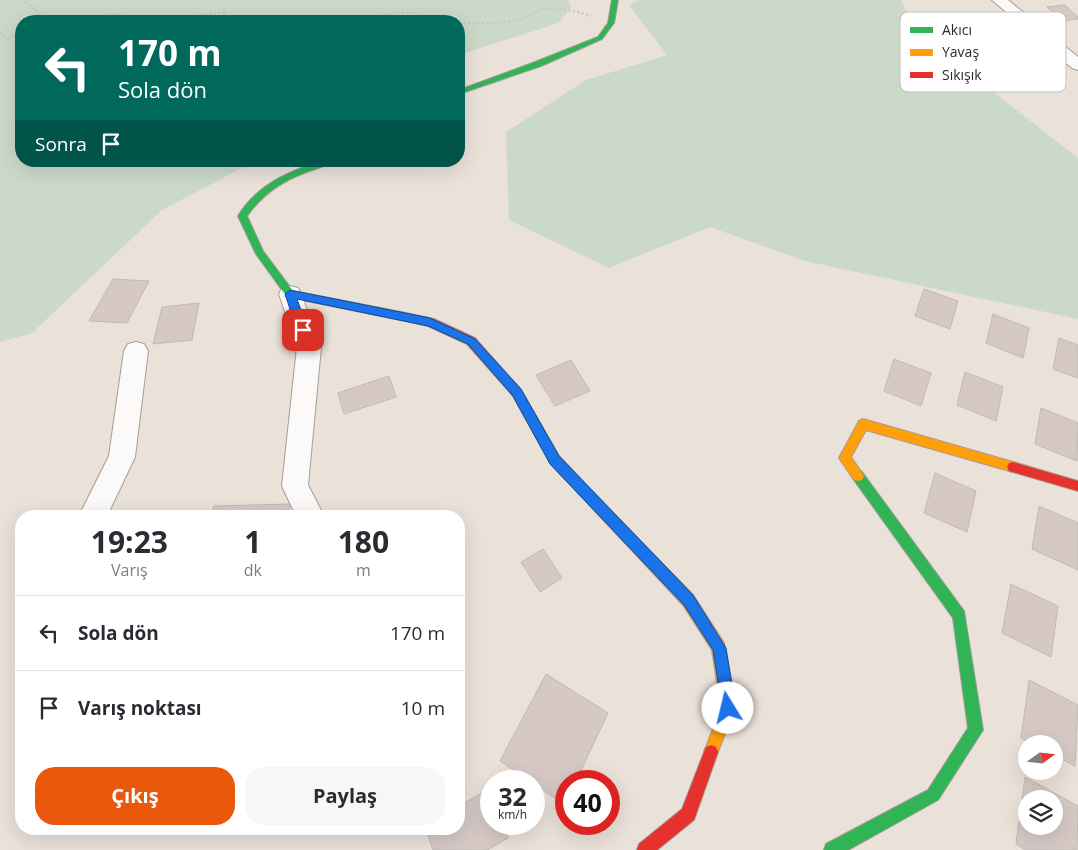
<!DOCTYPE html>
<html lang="tr">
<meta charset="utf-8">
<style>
body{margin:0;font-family:"Open Sans",sans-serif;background:#f7f7f7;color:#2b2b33;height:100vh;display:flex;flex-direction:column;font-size:19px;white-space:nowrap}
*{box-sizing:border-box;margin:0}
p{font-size:16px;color:#7c7c81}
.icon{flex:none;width:28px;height:28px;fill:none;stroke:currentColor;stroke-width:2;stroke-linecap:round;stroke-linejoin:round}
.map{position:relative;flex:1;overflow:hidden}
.sheet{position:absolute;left:15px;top:510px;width:450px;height:325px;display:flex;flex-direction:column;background:#fff;border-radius:20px;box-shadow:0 5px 20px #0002}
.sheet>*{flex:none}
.banner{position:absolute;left:15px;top:15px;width:450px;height:152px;border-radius:20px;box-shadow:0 5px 20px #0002;background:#00695c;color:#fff;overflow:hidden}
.needle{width:32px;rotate:75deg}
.fabs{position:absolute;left:1018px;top:735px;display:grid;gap:10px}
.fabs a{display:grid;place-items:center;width:45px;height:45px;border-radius:50%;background:#fff;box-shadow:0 5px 20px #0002;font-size:25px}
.speed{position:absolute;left:480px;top:770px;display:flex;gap:10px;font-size:25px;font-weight:700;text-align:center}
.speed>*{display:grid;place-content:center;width:65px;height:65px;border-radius:50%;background:#fff;box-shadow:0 5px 20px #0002;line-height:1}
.speed small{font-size:12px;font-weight:400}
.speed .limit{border:8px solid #d22;background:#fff;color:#111}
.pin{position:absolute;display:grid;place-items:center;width:42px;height:42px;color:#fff;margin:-21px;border-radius:10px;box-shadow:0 2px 8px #0006}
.me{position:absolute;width:55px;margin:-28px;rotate:351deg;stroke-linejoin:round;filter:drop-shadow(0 0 4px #0008)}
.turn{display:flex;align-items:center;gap:18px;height:105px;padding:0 20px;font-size:22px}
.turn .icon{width:65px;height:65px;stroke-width:2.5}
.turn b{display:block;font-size:35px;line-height:42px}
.then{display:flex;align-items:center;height:48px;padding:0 20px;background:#0003;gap:10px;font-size:19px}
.eta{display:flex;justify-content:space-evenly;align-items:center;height:85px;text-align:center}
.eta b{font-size:30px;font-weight:700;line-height:35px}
.button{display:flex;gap:10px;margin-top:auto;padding:10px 20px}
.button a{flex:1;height:58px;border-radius:20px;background:#ea580c;color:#fff;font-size:20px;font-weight:700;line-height:58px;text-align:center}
.button a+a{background:#f7f7f7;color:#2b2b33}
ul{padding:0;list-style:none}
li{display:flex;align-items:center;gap:15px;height:75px;padding:0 20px;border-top:1px solid #e1e1e2}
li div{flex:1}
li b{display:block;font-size:19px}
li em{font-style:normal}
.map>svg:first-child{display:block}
.green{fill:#cbdac8}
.building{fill:#d6c9c5;stroke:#c1b9b4;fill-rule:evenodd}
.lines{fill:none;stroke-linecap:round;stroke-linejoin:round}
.street-casing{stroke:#a49d98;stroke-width:2}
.fast-casing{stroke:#a49d98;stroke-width:2}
.slow-casing{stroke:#a49d98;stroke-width:2}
.jam-casing{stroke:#a49d98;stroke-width:2}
.path{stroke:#c7c4c1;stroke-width:2;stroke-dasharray:2 2.5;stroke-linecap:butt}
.street{fill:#fcfaf9;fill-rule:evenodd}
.fast{fill:#30b455;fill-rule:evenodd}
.slow{fill:#ff9f0a;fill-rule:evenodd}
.jam{fill:#e5322d;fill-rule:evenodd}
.route{fill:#1a73e8;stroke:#114b97}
.key{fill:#fff;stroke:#c1bfbe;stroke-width:1}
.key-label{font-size:14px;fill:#302a25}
</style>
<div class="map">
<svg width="1078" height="850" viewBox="0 0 1078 850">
<rect width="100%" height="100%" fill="#eae1d9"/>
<!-- green -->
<path class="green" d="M 0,0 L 568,0 L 571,8 L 558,23 L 459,55 L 459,21 L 21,21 L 21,161 L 255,161 L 162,210 L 32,333 L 0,342 Z
M 639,0 L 901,0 L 915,31 L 1078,158 L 1078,319 L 805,261 L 710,227 L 609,268 L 509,220 L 506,132 L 586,80 L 667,55 L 629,5 Z"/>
<!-- building -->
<path class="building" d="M 1065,5 L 1078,17 L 1078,19 L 1063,21 L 1047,7 Z
M 113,279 L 149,281 L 127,323 L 89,321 Z
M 924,289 L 958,301 L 950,329 L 915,316 Z
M 199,303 L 192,340 L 153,344 L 162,307 Z
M 993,314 L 1029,328 L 1023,358 L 986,343 Z
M 1059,338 L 1078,345 L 1078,378 L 1053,369 Z
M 894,359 L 931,373 L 921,406 L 884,391 Z
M 571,360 L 590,391 L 555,406 L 536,375 Z
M 965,372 L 1003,387 L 996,421 L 957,405 Z
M 389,376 L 396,397 L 344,414 L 338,393 Z
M 1041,408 L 1078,423 L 1077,461 L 1035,444 Z
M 935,473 L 976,491 L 967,532 L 924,513 Z
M 290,504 L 287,516 L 211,516 L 214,506 Z
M 1039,506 L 1078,523 L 1078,570 L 1032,549 Z
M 543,549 L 562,578 L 540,592 L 521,562 Z
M 1011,584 L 1058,606 L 1051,657 L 1002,633 Z
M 546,674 L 608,713 L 576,781 L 566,781 L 565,805 L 534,784 L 534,781 L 530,781 L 500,761 Z
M 1029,680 L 1078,705 L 1075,766 L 1054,755 L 1054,744 L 1032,744 L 1021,738 Z
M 1025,777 L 1078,806 L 1077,850 L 1026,850 L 1016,844 ZM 1026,799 L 1054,799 L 1054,826 L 1026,826 Z
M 489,789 L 491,795 L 491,824 L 502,824 L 508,838 L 487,850 L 433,850 L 426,829 L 459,829 L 459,806 Z"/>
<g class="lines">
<defs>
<path id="street" d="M 992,0 L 1008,0 L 1078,57 L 1078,70 L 1072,68 Z
M 290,286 L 298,288 L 301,294 L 321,347 L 308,485 L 324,516 L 296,516 L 282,486 L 297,347 L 279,294 L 282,288 Z
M 136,342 L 144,344 L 148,351 L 135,457 L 107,516 L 79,516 L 109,456 L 124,351 L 128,344 Z"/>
<path id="fast" d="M 612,0 L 618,0 L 614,23 L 602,39 L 541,66 L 459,94 L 459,90 L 535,62 L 598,37 L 608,23 Z
M 320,161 L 333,161 C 326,167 314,169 304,173 C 280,182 262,195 247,216 L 263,251 L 293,291 L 401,312 L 406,316 L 405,319 L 401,320 L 287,297 L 256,254 L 238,216 C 257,185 286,173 320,161 Z
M 858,471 L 862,472 L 964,611 L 983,730 L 938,800 L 848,850 L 824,850 L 826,844 L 928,790 L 968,728 L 953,618 L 854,480 L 852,476 L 854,472 Z"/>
<path id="slow" d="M 863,419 L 1013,462 L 1017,463 L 1019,467 L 1017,471 L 1013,472 L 866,430 L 851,457 L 864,476 L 862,480 L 858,481 L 854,480 L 839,458 L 859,421 Z
M 586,487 L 590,489 L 693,595 L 724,643 L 735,708 L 716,757 L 711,759 L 706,757 L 704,752 L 721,708 L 712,650 L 683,605 L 582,497 L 580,493 L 582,489 Z"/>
<path id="jam" d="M 401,312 L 434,319 L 475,338 L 521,390 L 559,456 L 590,489 L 592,493 L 590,497 L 586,499 L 582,497 L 551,464 L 513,396 L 467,344 L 428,326 L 397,319 L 396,316 Z
M 1013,462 L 1078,481 L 1078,491 L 1009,471 L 1007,467 L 1009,463 Z
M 711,745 L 716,747 L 718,752 L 694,820 L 657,850 L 637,850 L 639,844 L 682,809 L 706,747 Z"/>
</defs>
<!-- street casing -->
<use href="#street" class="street-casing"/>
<!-- fast casing -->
<use href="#fast" class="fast-casing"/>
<!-- slow casing -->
<use href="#slow" class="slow-casing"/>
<!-- jam casing -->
<use href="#jam" class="jam-casing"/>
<!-- path -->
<path class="path" d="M 21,0 L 52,21
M 420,20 L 425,21
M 95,21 L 109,14 L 158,20 L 226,12 L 214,21
M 367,21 L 394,12 L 415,13 L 420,20 L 418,21
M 459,23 L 498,23 L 522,19 L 544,8 L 575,11 L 591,16
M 0,33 L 7,38 L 21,36"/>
<!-- street -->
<use href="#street" class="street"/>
<!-- fast -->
<use href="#fast" class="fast"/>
<!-- slow -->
<use href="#slow" class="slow"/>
<!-- jam -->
<use href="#jam" class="jam"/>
</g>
<!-- route -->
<path class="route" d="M 290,290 L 430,318 L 475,339 L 521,389 L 559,456 L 693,595 L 726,648 L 736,708 L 734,713 L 728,715 L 723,713 L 713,650 L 684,605 L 550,464 L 513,396 L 468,344 L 428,326 L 297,299 L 308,330 L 303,334 L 297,330 L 285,294 Z"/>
<!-- legend -->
<rect x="900" y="12" width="166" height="80" rx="8" class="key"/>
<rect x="910" y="27" width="23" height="6" fill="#30b455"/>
<rect x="910" y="49" width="23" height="7" fill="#ff9f0a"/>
<rect x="910" y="72" width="23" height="6" fill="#e5322d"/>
<g class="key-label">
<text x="942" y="35">Akıcı</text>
<text x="942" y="57">Yavaş</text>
<text x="942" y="80">Sıkışık</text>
</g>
</svg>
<div class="fabs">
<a><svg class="needle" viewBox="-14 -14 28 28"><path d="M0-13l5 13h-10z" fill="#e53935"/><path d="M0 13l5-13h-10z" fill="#7c7c81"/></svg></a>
<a><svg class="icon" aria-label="layers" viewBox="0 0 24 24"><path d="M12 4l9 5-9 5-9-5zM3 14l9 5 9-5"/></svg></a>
</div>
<div class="speed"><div>32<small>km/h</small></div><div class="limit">40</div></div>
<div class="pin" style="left:303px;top:330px;background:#d93025"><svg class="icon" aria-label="arrive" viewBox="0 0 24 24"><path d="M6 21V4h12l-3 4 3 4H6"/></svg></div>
<svg class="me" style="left:728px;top:708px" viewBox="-20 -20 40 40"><circle r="19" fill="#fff"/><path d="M0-13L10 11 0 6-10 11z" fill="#1a73e8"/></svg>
<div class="banner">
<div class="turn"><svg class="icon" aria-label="left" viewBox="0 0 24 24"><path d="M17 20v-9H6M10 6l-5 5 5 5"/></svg><div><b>170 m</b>Sola dön</div></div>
<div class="then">Sonra<svg class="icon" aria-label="arrive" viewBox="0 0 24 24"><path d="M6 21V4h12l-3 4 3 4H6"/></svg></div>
</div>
<section class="sheet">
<div class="eta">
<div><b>19:23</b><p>Varış</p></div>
<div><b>1</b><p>dk</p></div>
<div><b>180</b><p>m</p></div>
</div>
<ul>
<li><svg class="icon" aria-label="left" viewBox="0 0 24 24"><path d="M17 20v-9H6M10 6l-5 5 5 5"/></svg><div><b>Sola dön</b></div><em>170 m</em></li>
<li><svg class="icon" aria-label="arrive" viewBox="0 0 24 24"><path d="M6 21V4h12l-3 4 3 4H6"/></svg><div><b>Varış noktası</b></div><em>10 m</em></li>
</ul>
<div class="button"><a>Çıkış</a><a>Paylaş</a></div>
</section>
</div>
